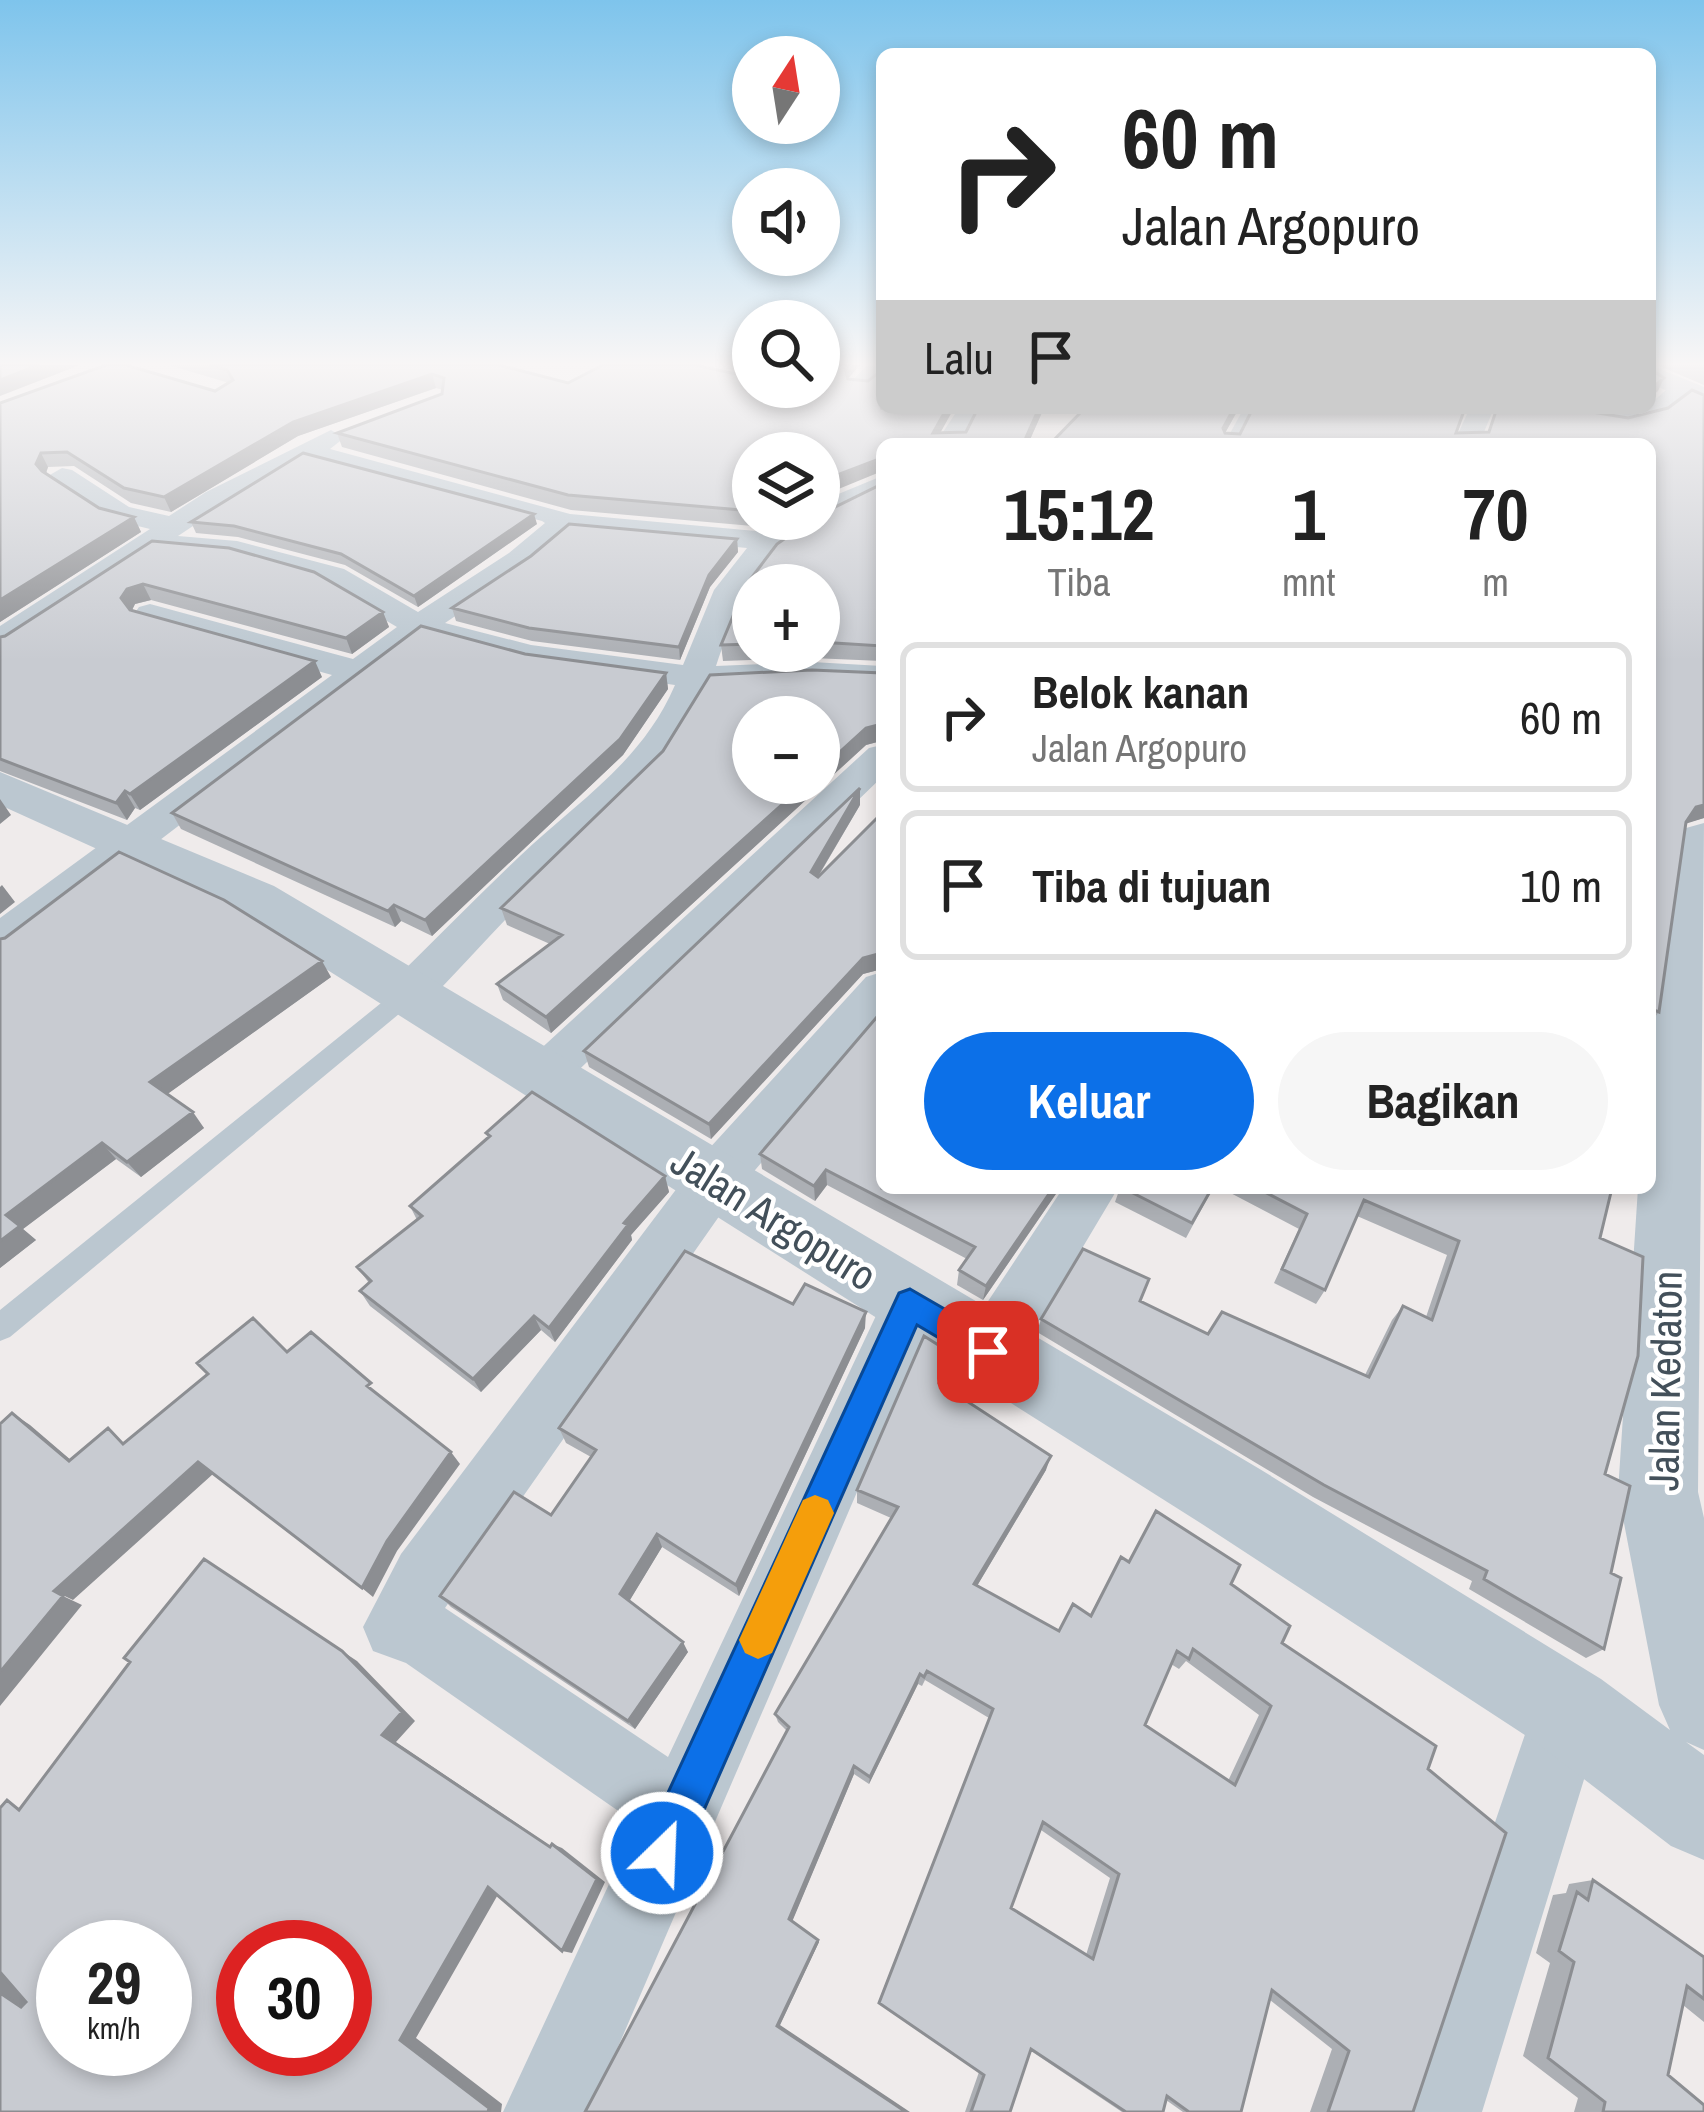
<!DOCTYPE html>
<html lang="id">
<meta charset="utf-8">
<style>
body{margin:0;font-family:"Archivo Narrow",sans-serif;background:#f6f6f6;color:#222;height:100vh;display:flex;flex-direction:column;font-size:45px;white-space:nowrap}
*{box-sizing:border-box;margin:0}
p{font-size:39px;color:#767676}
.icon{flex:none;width:66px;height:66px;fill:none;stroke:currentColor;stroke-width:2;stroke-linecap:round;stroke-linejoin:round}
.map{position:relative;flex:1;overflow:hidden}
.drawer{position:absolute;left:876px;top:438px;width:780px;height:756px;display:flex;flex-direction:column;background:#fff;border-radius:18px;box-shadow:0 6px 18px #0003}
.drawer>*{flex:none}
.banner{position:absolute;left:876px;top:48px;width:780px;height:366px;border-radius:18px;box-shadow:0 6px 18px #0003;background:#fff;color:#222;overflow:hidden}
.needle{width:78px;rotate:12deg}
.tools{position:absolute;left:732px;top:36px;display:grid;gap:24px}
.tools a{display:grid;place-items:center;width:108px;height:108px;border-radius:50%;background:#fff;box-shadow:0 6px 18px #0003;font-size:60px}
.speed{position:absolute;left:36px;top:1920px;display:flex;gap:24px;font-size:60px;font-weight:700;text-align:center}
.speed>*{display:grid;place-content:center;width:156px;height:156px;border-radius:50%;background:#fff;box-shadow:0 6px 18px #0003;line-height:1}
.speed small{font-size:30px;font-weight:400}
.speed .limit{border:18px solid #d22;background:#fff;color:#111}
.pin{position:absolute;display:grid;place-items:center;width:102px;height:102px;color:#fff;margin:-51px;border-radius:24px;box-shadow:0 6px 18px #0006}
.me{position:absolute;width:132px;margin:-66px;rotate:24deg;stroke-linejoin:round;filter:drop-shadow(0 0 9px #0008)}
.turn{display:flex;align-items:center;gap:42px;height:252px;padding:0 48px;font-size:54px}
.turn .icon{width:156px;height:156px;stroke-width:2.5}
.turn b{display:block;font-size:84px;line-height:102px}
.then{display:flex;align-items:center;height:114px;padding:0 48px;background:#0003;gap:24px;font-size:45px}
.eta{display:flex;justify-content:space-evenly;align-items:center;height:204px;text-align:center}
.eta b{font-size:72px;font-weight:700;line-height:84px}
.cta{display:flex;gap:24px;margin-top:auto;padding:24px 48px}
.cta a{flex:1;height:138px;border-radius:72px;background:#0c70e8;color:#fff;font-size:48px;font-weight:700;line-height:138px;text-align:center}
.cta a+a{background:#f6f6f6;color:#222}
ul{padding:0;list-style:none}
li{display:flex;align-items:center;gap:36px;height:150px;margin:0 24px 18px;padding:0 24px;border:6px solid #e0e0e0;border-radius:18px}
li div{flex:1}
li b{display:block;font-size:45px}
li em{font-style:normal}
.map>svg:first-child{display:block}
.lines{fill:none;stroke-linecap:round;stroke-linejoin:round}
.service{fill:#bbc7d0;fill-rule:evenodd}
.minor{fill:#bbc7d0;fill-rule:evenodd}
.tertiary{fill:#bbc7d0;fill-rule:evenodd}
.wall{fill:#acafb4;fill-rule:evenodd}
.shaded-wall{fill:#8c8e92}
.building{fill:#c8cbd1;stroke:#8c8e92;stroke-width:3;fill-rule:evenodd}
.route{fill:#0c70e8;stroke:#084997;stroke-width:3}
.slow{fill:#f59e0b}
.labels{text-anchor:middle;stroke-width:9;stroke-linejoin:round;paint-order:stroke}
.street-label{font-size:42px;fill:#43505a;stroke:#fff}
</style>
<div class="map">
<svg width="1704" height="2112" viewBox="0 0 1704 2112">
<rect width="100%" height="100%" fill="#efebeb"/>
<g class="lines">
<!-- service -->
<path class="service" d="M 1244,408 L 1256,408 L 1236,444 L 1224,444 Z
M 409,985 L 420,993 L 417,999 L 10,1337 L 0,1341 L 0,1310 L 401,987 Z"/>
<!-- minor -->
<path class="minor" d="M 867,365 L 882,365 L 882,377 L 868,390 L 852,390 L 848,385 Z
M 1682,381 L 1694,388 C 1650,444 1595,428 1534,413 L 1531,408 C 1559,408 1613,419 1637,412 C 1654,406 1663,387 1682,381 Z
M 959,408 L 983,408 L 961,444 L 935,444 Z
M 1470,408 L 1494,408 L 1479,444 L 1453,444 Z
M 331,430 L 344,438 L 330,449 L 570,514 L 766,532 L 785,519 L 819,519 L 819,502 L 882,476 L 882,494 C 781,541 753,555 716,666 L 812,662 L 882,666 L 882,686 L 812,682 L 709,687 C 677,767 614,812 554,870 C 510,913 468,960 425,1005 L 409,1010 L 393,1005 L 386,993 L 393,981 C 435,940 477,897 520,856 C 578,801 642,762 675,685 L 530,665 L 425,637 L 15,951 L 0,955 L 0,918 L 332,675 L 139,621 L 134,614 L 139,607 L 150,604 L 353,659 L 397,627 L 322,583 L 236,559 L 155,551 L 12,648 L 0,651 L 0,626 L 150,529 L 109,519 L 48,476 L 62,468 L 72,470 L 129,507 L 169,516 L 206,492 ZM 310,459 L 542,521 L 545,523 L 509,553 L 418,612 L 344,569 L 237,541 L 178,536 L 226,504 ZM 570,531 L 747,548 L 714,590 L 683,665 L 531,645 L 445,623 L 531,565 Z
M 882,745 L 882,777 L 557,1091 L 540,1097 L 523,1091 L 516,1078 L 523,1065 L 869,748 Z
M 882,972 L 882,1020 L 734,1195 L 445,1608 L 668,1757 L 890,1286 L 910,1278 L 930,1286 L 938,1304 L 590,2112 L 503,2112 L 637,1824 L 406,1663 L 373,1651 L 363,1627 L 401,1554 L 696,1163 L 866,977 Z
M 1063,1188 L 1118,1188 L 1009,1371 L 988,1379 L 967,1371 L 959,1352 L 967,1333 Z
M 1569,1675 L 1594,1686 L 1605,1711 L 1482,2112 L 1396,2112 L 1533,1711 L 1544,1686 Z"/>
<!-- tertiary -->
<path class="tertiary" d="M 1650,365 L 1704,387 L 1704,408 L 1650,383 Z
M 0,772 L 274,886 L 1258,1468 L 1601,1679 L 1670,1730 L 1659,1705 L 1618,1492 L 1638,1188 L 1650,1188 L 1650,1030 L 1679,839 L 1686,828 L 1704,823 L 1698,1492 L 1704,1518 L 1704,1750 L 1686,1742 L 1704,1755 L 1704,1860 L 1671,1846 L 1537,1743 L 1202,1524 L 236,912 L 0,805 Z"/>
</g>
<!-- wall -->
<path class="wall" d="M 169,365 L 499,365 L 568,383 L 735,374 L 819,365 L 860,365 L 848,378 L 882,408 L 954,408 L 940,433 L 966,432 L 1044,408 L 1028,444 L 882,444 L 882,473 L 753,453 L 753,519 L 778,519 L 765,527 L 571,510 L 342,447 L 337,433 L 442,394 L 443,390 L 436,388 L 298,436 L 171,512 L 131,503 L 74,466 L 48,467 L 46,474 L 99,508 L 134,517 L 141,532 L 0,622 L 0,403 L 215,391 L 229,383 Z
M 1657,365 L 1704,365 L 1704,385 Z
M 1704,395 L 1704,818 L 1686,823 L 1659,1012 L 1650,1023 L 1650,444 L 1050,444 L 1239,408 L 1225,433 L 1456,433 L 1488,432 L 1496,408 L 1568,408 L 1628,418 L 1668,408 Z
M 882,484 L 882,661 L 812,658 L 723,661 L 721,645 L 746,585 L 777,544 L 813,519 L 819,519 L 819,515 ZM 753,585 L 819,585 L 819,651 L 753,651 Z
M 191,522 L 537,524 L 418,607 L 345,565 L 238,537 L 196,533 Z
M 737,539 L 738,552 L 710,587 L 680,660 L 532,641 L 456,621 L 452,608 Z
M 152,541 L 383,612 L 389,627 L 352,654 L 151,600 L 135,604 L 132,610 L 322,677 L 140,810 L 135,808 L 127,820 L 0,771 L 0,637 L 5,636 Z
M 525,654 L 666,673 L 668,689 L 623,755 L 432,936 L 401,921 L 395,927 L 181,829 L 172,813 Z
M 882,673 L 881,741 L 866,745 L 551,1033 L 503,1000 L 497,984 L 550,944 L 507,925 L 501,908 Z
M 860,805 L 818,877 L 882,813 L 882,969 L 863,974 L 711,1139 L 589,1067 L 584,1051 Z
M 0,939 L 331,977 L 167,1094 L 204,1128 L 141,1177 L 116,1159 L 23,1229 L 36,1240 L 0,1268 Z
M 882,1011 L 882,1188 L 1060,1188 L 983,1300 L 957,1285 L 959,1270 L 967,1259 L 827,1185 L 815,1201 L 762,1169 L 760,1154 Z
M 486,1133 L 665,1176 L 669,1192 L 631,1235 L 632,1240 L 555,1342 L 541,1330 L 481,1392 L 370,1306 L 360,1291 L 369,1283 L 357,1267 L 417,1220 L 410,1206 L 488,1139 Z
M 1120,1188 L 1213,1188 L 1186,1238 L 1115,1202 Z
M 1221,1188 L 1612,1188 L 1600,1238 L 1605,1474 L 1611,1573 L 1604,1649 L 1586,1658 L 1469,1589 L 1472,1581 L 1313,1497 L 1037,1332 L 1041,1319 L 1140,1301 L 1208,1334 L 1365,1375 L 1392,1320 L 1403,1306 L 1426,1317 L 1447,1255 L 1357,1216 L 1325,1290 L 1316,1304 L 1274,1283 L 1299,1229 Z
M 793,1304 L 865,1328 L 739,1596 L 662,1547 L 629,1601 L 688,1652 L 635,1729 L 451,1607 L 440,1596 L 551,1515 L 591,1457 L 566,1443 L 559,1428 Z
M 951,1353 L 948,1369 L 942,1384 L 1046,1470 L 977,1586 L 1059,1630 L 1090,1615 L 1121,1557 L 1128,1562 L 1156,1511 L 1231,1584 L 1282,1643 L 1428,1769 L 1413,2112 L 1310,2112 L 1332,2049 L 1270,2000 L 1241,2112 L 1183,2112 L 1166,2100 L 1163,2112 L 1122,2112 L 1031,2051 L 1010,2112 L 965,2112 L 979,2072 L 878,2003 L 989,1718 L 925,1680 L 922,1686 L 918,1684 L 869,1784 L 854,1774 L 792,1921 L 819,1942 L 780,2025 L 585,2112 L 787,1731 L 778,1722 L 775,1714 L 891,1518 L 857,1503 L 857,1490 ZM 1186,1661 L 1259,1715 L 1228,1781 L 1145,1725 L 1171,1664 L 1179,1669 ZM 1041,1830 L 1110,1878 L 1086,1955 L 1011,1908 Z
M 1593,1880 L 1704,1957 L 1704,2022 L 1683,2005 L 1668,2075 L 1704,2112 L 1574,2112 L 1578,2098 L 1523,2056 L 1550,1963 L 1536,1953 L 1553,1895 L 1566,1893 L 1569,1884 Z"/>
<!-- shaded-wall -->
<path class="shaded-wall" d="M 38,365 L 80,365 L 0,396 L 0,380 Z
M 848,365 L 860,365 L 845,382 L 845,368 Z
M 432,374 L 436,388 L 298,436 L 171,512 L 164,497 L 293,422 Z
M 1664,378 L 1658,391 L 1650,398 L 1650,390 Z
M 947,408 L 954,408 L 934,444 L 933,433 Z
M 1039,408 L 1044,408 L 1028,444 L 1023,444 Z
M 1234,408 L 1239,408 L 1220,442 L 1223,428 Z
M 41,453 L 48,467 L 44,478 L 36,464 Z
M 881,457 L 880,472 L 819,497 L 819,482 Z
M 534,514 L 537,524 L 418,607 L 414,596 Z
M 134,517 L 141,532 L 0,622 L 0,600 Z
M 764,519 L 778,519 L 765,527 Z
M 737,539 L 738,552 L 710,587 L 680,660 L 679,647 L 709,575 Z
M 143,584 L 151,600 L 135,604 L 130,614 L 121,598 L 127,589 Z
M 383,612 L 389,627 L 352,654 L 346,638 Z
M 315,661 L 322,677 L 140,810 L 130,794 Z
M 666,673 L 668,689 L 623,755 L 432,936 L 425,920 Z
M 882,724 L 881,741 L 866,745 L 551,1033 L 546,1017 L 806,783 L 819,783 L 819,771 L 866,728 Z
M 860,788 L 860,805 L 811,888 L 811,872 Z
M 125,791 L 135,808 L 127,820 L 116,803 Z
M 0,799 L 11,815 L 0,824 Z
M 1704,805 L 1704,818 L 1685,824 L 1696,807 Z
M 2,885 L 15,902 L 0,914 L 0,887 Z
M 394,905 L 401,921 L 395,927 L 388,911 Z
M 882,953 L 882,969 L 863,974 L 711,1139 L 709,1124 L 863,958 Z
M 322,961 L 331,977 L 162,1098 L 150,1082 Z
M 193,1112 L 204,1128 L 141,1177 L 127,1162 Z
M 102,1143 L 116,1159 L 23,1229 L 36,1240 L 0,1268 L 0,1241 L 6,1215 Z
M 826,1170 L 827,1185 L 815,1201 L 814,1186 Z
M 665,1176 L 669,1192 L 631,1235 L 632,1240 L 555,1342 L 549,1328 L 624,1223 Z
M 1053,1188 L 1060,1188 L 983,1300 L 986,1286 Z
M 866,1312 L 865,1328 L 739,1596 L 736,1585 Z
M 534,1316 L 541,1330 L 481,1392 L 473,1379 Z
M 951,1353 L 948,1369 L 937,1398 L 939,1383 Z
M 12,1413 L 30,1425 L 86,1473 L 69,1461 Z
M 451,1452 L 460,1464 L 397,1551 L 373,1597 L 362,1588 L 387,1541 Z
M 1051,1456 L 1046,1470 L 971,1596 L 974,1584 Z
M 198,1462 L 213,1474 L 73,1600 L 54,1591 Z
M 657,1534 L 662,1547 L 627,1605 L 620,1594 Z
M 63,1596 L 82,1605 L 0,1706 L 0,1672 Z
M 683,1642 L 688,1652 L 635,1729 L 628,1721 Z
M 342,1651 L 357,1661 L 415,1721 L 396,1742 L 559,1852 L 382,1735 Z
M 920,1674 L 918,1684 L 869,1784 L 870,1777 Z
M 854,1766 L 854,1774 L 792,1922 L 789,1919 Z
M 552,1844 L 562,1848 L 605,1882 L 572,1953 L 562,1951 Z
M 488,1887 L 500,1891 L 416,2038 L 502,2104 L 501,2112 L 488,2112 L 400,2040 Z
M 818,1940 L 819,1942 L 780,2025 L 910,2112 L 906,2112 L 777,2026 Z
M 0,1973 L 50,2007 L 21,2007 L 0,1993 Z"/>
<!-- building -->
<path class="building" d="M 0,365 L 38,365 L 0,380 Z
M 106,365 L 126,365 L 215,391 L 233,380 L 227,370 L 210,365 L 499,365 L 568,383 L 603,365 L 696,365 L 735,374 L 753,365 L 753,387 L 819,387 L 819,365 L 848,365 L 845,368 L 848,379 L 868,381 L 882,370 L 882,408 L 947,408 L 933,433 L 966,432 L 978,408 L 1039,408 L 1023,444 L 882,444 L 882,458 L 819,482 L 819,453 L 753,453 L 753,511 L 568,495 L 337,433 L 442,394 L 444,378 L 432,374 L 293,422 L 164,497 L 124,488 L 67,452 L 41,453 L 36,464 L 42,471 L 99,508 L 134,517 L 0,600 L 0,403 Z
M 1650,365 L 1652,365 L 1652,370 L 1664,378 L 1650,390 Z
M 1692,390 L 1704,395 L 1704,805 L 1696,807 L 1686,822 L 1659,1012 L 1650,1008 L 1650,444 L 1050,444 L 1085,408 L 1234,408 L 1223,428 L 1225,433 L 1240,434 L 1253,408 L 1465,408 L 1456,433 L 1489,432 L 1497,408 L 1568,408 L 1628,418 L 1668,408 Z
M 303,453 L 534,514 L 414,596 L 341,554 L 234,526 L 191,522 Z
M 882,484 L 882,646 L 819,642 L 819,585 L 753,585 L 753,644 L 721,645 L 746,585 L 777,544 L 813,519 L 819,519 L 821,514 Z
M 569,524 L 737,539 L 709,575 L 679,647 L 529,628 L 452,608 L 531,556 Z
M 152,541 L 229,548 L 314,572 L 383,612 L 346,638 L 143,584 L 127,589 L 121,598 L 130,610 L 315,661 L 130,794 L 125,791 L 116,803 L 0,759 L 0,637 L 5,636 Z
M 421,626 L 525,654 L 666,673 L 620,739 L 425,920 L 394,905 L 388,911 L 172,813 Z
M 812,670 L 882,673 L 882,724 L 866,728 L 819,771 L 819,717 L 753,717 L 753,783 L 806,783 L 546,1017 L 497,984 L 562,935 L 501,908 L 663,751 L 710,675 Z
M 860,788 L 811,872 L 818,877 L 882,813 L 882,953 L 863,958 L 709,1124 L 584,1051 Z
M 119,852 L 224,900 L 322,961 L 150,1082 L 193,1112 L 127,1162 L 102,1143 L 6,1215 L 20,1226 L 0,1241 L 0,939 L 5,938 Z
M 882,1011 L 882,1188 L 1053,1188 L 986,1286 L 959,1270 L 975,1247 L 826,1170 L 814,1186 L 760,1154 Z
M 532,1092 L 665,1176 L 624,1223 L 628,1225 L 549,1328 L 534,1316 L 473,1379 L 360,1291 L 371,1281 L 357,1267 L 422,1216 L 410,1206 L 490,1136 L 486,1133 Z
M 1123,1188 L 1212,1188 L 1192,1223 Z
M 1257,1188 L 1612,1188 L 1600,1238 L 1643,1257 L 1638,1356 L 1605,1474 L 1630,1486 L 1611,1573 L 1621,1578 L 1604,1649 L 1484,1579 L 1487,1571 L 1324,1485 L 1041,1319 L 1083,1249 L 1149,1279 L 1140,1301 L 1208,1334 L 1222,1312 L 1369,1377 L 1403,1306 L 1432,1320 L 1459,1241 L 1364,1200 L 1325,1290 L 1282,1269 L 1307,1214 Z
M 685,1251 L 793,1304 L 805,1284 L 866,1312 L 736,1585 L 657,1534 L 620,1594 L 683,1642 L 628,1721 L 440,1596 L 514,1492 L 551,1515 L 596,1450 L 559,1428 Z
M 253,1318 L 287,1352 L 311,1332 L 371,1383 L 367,1386 L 451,1452 L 387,1541 L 362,1588 L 198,1462 L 54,1591 L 63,1596 L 0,1672 L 0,1424 L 12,1413 L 69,1461 L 108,1428 L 123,1444 L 208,1374 L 197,1363 Z
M 924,1336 L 951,1353 L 939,1383 L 1051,1456 L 974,1584 L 1059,1631 L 1073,1604 L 1091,1616 L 1121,1557 L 1129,1562 L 1156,1511 L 1240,1565 L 1231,1584 L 1290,1626 L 1282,1643 L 1436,1746 L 1428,1769 L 1506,1833 L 1413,2112 L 1328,2112 L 1349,2051 L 1272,1990 L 1241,2112 L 1189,2112 L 1167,2096 L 1163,2112 L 1126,2112 L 1031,2049 L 1010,2112 L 971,2112 L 984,2075 L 879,2003 L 993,1709 L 927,1671 L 924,1677 L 920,1674 L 870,1777 L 854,1766 L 789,1919 L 818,1940 L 777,2026 L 906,2112 L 585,2112 L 789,1727 L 775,1714 L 898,1507 L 857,1490 ZM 1193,1649 L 1271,1706 L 1235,1785 L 1145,1725 L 1177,1651 L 1189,1659 ZM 1043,1822 L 1119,1874 L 1093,1959 L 1011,1908 Z
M 204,1559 L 342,1651 L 402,1712 L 382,1735 L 550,1847 L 552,1844 L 597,1879 L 562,1951 L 488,1887 L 400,2040 L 489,2108 L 488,2112 L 0,2112 L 0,1993 L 21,2007 L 26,2002 L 0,1972 L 0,1808 L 7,1800 L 19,1810 L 130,1662 L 124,1658 ZM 63,1947 L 165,1947 L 165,2049 L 63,2049 ZM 243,1947 L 345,1947 L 345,2049 L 243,2049 Z
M 1593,1880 L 1704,1957 L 1704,1999 L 1687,1986 L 1668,2075 L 1704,2105 L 1704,2112 L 1603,2112 L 1605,2102 L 1548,2058 L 1574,1962 L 1559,1951 L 1577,1892 L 1588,1900 Z"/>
<!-- sky -->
<linearGradient id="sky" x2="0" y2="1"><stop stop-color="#7ec4ec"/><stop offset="0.55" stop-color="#f8f6f6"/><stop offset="1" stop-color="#f8f6f6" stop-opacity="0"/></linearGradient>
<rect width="1704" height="661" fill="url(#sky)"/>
<!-- route -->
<path class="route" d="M 910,1289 L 1000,1341 L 1005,1352 L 1000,1363 L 988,1367 L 917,1325 L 678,1869 L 662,1875 L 647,1869 L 641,1853 L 647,1838 L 899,1293 Z"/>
<!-- slow -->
<path class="slow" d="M 815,1495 L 828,1500 L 834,1513 L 772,1653 L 758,1659 L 745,1653 L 739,1640 L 803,1500 Z"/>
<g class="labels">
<!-- street labels -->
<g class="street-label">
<text transform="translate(774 1218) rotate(32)" y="15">Jalan Argopuro</text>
<text transform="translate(1665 1381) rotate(-89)" y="15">Jalan Kedaton</text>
</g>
</g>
</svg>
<div class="tools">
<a><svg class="needle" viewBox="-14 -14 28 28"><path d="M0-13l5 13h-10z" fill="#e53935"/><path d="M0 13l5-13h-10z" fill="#767676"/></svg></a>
<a><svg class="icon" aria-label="sound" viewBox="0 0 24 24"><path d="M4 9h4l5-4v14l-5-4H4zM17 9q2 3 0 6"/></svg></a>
<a><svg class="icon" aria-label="search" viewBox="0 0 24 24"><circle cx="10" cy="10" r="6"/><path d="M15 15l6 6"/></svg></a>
<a><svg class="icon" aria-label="layers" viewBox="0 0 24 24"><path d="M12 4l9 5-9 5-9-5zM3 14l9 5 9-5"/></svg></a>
<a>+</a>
<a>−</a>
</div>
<div class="speed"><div>29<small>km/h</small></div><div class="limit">30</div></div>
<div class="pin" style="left:988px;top:1352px;background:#d93025"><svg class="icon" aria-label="arrive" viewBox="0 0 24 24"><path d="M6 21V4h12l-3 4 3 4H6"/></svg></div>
<svg class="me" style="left:662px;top:1853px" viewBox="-20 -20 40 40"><circle r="17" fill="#0c70e8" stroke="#fff" stroke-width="3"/><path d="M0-11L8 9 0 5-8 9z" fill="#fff"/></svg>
<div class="banner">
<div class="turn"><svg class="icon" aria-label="right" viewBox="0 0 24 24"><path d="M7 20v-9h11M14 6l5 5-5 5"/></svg><div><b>60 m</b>Jalan Argopuro</div></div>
<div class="then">Lalu<svg class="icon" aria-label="arrive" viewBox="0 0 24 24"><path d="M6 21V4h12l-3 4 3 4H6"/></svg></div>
</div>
<section class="drawer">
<div class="eta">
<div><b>15:12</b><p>Tiba</p></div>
<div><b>1</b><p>mnt</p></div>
<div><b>70</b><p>m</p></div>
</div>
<ul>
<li><svg class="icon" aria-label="right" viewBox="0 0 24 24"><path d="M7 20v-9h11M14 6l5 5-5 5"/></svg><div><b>Belok kanan</b><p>Jalan Argopuro</p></div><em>60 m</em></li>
<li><svg class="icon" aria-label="arrive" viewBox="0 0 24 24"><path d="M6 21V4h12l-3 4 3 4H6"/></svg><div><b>Tiba di tujuan</b></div><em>10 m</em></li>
</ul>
<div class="cta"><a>Keluar</a><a>Bagikan</a></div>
</section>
</div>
